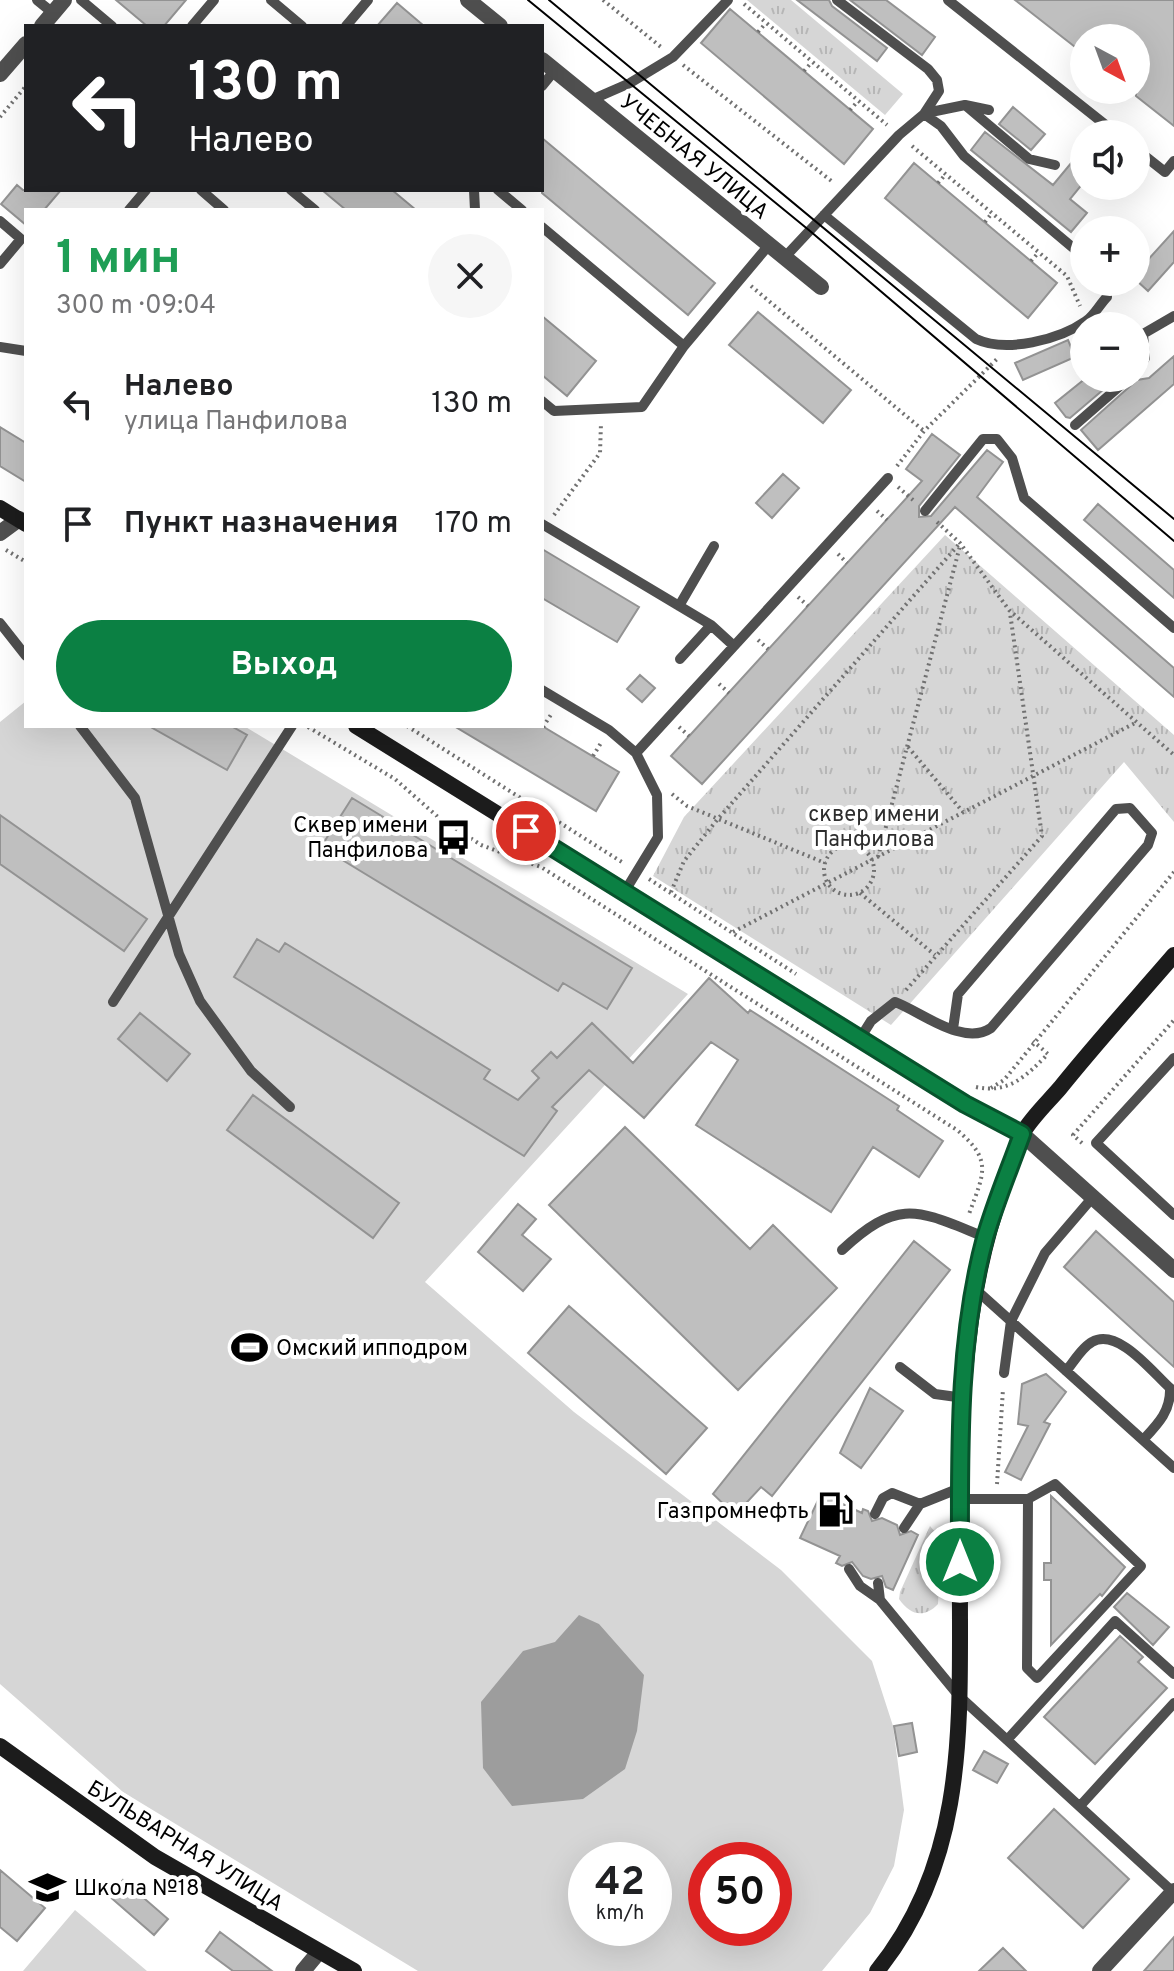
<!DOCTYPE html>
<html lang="ru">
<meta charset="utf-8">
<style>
body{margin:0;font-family:Overpass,sans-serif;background:#f6f6f6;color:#202124;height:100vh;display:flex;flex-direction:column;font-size:30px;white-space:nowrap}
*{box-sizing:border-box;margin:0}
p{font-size:26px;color:#757577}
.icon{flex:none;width:44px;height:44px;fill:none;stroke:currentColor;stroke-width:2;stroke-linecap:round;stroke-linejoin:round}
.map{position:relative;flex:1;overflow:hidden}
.sheet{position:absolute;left:24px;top:208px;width:520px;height:520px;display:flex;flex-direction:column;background:#fff;border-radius:0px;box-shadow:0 8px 32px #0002}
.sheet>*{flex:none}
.hud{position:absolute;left:24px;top:24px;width:520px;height:168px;border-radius:0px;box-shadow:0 8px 32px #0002;background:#202124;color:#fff;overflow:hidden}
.needle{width:52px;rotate:139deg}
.controls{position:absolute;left:1070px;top:24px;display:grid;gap:16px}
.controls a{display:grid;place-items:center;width:80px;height:80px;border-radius:50%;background:#fff;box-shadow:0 8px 32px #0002;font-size:40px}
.speed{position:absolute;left:568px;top:1842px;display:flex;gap:16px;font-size:40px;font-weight:700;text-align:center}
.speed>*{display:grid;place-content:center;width:104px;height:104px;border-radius:50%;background:#fff;box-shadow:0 8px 32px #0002;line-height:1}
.speed small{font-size:20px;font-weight:400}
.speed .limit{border:12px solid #d22;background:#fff;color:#111}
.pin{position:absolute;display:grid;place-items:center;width:68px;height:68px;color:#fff;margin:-34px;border:4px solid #fff;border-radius:50%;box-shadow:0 2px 8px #0007}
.me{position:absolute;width:88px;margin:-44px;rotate:0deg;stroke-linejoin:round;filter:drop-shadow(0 0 6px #0008)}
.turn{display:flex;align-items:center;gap:28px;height:168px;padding:0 32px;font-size:36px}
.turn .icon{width:104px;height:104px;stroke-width:2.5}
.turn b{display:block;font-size:56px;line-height:68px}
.round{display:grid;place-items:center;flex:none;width:84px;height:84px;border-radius:42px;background:#f6f6f6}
.overview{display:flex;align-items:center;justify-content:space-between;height:136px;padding:0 32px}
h1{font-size:48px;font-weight:700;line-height:60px;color:#1e9e55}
.cta{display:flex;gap:16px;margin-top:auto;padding:16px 32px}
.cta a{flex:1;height:92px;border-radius:48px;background:#0b8043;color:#fff;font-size:32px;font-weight:700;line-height:92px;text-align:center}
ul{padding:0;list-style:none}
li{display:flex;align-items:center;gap:24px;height:120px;padding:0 32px}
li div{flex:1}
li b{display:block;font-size:30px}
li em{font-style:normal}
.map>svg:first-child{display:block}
.grass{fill:url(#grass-tufts)}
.pitch{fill:#d6d6d6;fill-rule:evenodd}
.water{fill:#9d9d9d}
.building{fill:#bfbfbf;stroke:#939393;stroke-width:2}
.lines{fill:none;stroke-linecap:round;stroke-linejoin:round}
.path{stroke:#717171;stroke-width:4;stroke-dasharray:2 4;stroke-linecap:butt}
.service{stroke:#4f4f4f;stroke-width:10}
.minor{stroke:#4f4f4f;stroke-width:16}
.secondary{stroke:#1c1c1c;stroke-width:16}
.tram{stroke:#000;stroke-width:2}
.route-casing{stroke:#07532c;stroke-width:20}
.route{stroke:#0b8043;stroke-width:14}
.labels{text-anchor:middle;stroke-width:8;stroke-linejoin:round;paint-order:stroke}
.street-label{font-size:22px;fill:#000;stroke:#fff}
.park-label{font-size:22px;fill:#2d2d2d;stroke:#fff}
.poi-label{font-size:22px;fill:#000;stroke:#fff;text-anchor:end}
</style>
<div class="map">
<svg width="1174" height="1971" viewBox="0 0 1174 1971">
<defs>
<pattern id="grass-tufts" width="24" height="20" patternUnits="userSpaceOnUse" patternTransform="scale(2)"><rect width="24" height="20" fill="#d6d6d6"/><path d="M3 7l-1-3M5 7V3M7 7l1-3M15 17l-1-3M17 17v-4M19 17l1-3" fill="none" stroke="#b6b6b6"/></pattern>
</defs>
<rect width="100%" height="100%" fill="#fff"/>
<!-- grass -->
<path class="grass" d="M 747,0 L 791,0 L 903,94 L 885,115 Z
M 945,535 L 1174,735 L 1174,822 L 1124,762 L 891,1025 L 653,876 L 684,817 Z
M 930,1526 L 941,1539 L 938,1604 C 924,1619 910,1615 899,1599 L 900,1592 Z"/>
<!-- pitch -->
<path class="pitch" d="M 26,701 L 26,726 L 244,726 L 688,994 L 425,1282 L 574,1412 L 781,1570 L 872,1661 L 893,1726 L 904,1810 L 894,1866 L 870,1913 L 822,1971 L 418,1971 L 123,1792 L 0,1684 L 0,722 ZM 586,1860 L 654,1860 L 654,1928 L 586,1928 ZM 706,1860 L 774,1860 L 774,1928 L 706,1928 Z
M 75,1910 L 147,1971 L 23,1971 Z"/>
<!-- water -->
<path class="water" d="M 579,1615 L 599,1624 L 644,1675 L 637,1731 L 625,1769 L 583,1799 L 512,1806 L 483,1768 L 481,1702 L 523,1651 L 555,1642 Z"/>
<!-- building -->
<path class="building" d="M 116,0 L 186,0 L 164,26 L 147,26 Z
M 797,0 L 829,0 L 832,6 L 887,48 L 877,61 Z
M 850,0 L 886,0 L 935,37 L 922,55 Z
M 1015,0 L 1174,0 L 1174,126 L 1136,96 L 1136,38 L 1084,38 L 1084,54 Z
M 397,3 L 424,26 L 377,26 Z
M 730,9 L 873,129 L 844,164 L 701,43 Z
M 1013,107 L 1045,134 L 1031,150 L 999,124 Z
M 985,132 L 1053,185 L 1072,162 L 1084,173 L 1084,182 L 1070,199 L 1087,213 L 1071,232 L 971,150 Z
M 542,138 L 715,283 L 688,315 L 542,193 Z
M 914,163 L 1057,283 L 1028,318 L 885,198 Z
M 17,185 L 23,190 L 61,190 L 44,210 L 26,210 L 26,225 L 1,204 Z
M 322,190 L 392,190 L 416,210 L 346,210 Z
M 1174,231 L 1174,262 L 1148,291 L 1136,280 L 1136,273 Z
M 758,312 L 851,390 L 823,423 L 729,345 Z
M 542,316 L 596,361 L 567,396 L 542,375 Z
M 1068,340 L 1075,357 L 1023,380 L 1015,363 Z
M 1174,356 L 1174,384 L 1098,450 L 1081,430 L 1137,380 L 1149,378 Z
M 1086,378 L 1117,378 L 1070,418 L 1066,417 L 1055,403 Z
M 0,427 L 26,443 L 26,482 L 0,466 Z
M 932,434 L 960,455 L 919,506 L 919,517 L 931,516 L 987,450 L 1003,462 L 977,497 L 1174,668 L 1174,697 L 955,507 L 702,784 L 671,756 L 922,481 L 906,469 Z
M 783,474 L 799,488 L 772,518 L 756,503 Z
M 1098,504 L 1174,570 L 1174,598 L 1084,520 Z
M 542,549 L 639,607 L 617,642 L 542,598 Z
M 640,675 L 655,688 L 642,702 L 627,689 Z
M 149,726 L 231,726 L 247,735 L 227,770 Z
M 454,726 L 542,726 L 619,772 L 596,811 Z
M 352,798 L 632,968 L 607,1009 L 563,983 L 558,991 L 321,847 Z
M 0,815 L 147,919 L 124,951 L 0,864 Z
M 257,939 L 279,952 L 285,943 L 358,988 L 490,1070 L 484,1079 L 518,1100 L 539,1078 L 532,1071 L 551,1052 L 557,1058 L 592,1023 L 633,1063 L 709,978 L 748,1013 L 750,1010 L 899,1106 L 897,1110 L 943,1141 L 919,1177 L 873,1147 L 831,1212 L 696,1125 L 738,1060 L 711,1042 L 644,1118 L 589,1070 L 552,1107 L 557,1111 L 524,1156 L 234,977 Z
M 140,1013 L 190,1054 L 167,1081 L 118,1039 Z
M 253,1095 L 399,1203 L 373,1238 L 227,1130 Z
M 625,1127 L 750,1249 L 773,1225 L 837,1288 L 738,1390 L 549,1205 Z
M 518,1204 L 536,1219 L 522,1235 L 551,1259 L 523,1291 L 478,1252 Z
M 1096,1231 L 1174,1302 L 1174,1367 L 1064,1267 Z
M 914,1241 L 950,1270 L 772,1496 L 761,1487 L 735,1515 L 713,1494 Z
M 569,1306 L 707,1428 L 666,1474 L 528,1353 Z
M 1046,1374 L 1066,1392 L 1044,1422 L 1050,1424 L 1021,1480 L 1005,1472 L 1028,1426 L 1018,1424 L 1022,1384 Z
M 870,1388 L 903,1411 L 861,1468 L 840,1453 Z
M 821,1494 L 862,1513 L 863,1509 L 868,1511 L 872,1521 L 882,1518 L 897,1525 L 900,1535 L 911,1531 L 918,1535 L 893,1590 L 886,1587 L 882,1576 L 871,1579 L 863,1576 L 852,1562 L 842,1566 L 836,1563 L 840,1556 L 800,1538 Z
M 1051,1496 L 1125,1567 L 1102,1596 L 1100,1594 L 1051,1645 L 1051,1580 L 1044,1580 L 1044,1563 L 1051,1563 Z
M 1127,1593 L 1169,1627 L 1153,1645 L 1114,1607 Z
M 1120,1636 L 1143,1657 L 1138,1662 L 1167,1688 L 1095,1764 L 1044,1717 Z
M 912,1723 L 917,1752 L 899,1756 L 894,1726 Z
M 984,1751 L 1008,1764 L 997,1783 L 973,1770 Z
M 1054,1809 L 1129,1879 L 1083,1928 L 1008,1858 Z
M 0,1870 L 45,1908 L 17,1941 L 0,1927 Z
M 123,1880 L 168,1919 L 154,1935 L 109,1896 Z
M 220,1932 L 272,1971 L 233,1971 L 206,1951 Z
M 1174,1937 L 1174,1971 L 1144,1971 Z
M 1003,1948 L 1026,1971 L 979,1971 Z"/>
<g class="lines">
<!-- path -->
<path class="path" d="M 603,0 L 661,47
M 744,4 L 887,125
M 758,32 L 766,23
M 683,65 L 834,183
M 804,71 L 812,62
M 850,110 L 858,101
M 0,117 L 26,86
M 912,146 L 1067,276 L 1080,306
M 938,183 L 946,174
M 985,222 L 992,213
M 1031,261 L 1039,252
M 751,286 L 924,431
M 897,466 L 924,431 L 997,359
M 898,487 L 913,500
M 877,511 L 887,520
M 554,515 L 600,453 L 601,423
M 937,522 L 960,543 L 1009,610 L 1174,755
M 6,550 L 26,562
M 838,554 L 847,563
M 798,597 L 808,606
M 758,640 L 768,649
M 719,684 L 729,693
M 407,726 L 625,864
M 308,727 L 395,779 L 438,817 L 481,845 L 541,867 L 957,1130 C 993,1160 984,1173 969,1214
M 543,727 L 552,713
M 679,727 L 689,736
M 908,747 L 963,812
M 593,756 L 601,743
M 672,794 L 687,806 L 825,863
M824 870a25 25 0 1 1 50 0a25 25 0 1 1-50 0Z
M 878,857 L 960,546
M 649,879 L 796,974
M 671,892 L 684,861 L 717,820 L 960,543
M 860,893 L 935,955
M 733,932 L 1137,722
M 906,990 L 1042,836 L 1010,613
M 976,1087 C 1009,1094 1026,1076 1048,1054 L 1033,1041
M 991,1088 L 1004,1080 L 1174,872
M 1082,1143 L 1073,1135 L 1174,1020
M 997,1484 L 1003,1389"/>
<!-- service -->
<path class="service" d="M 37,0 L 53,13
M 81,0 L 112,26
M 271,0 L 302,26
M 948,0 L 1117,134
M 192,26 L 214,0
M 346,26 L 368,0
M 542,86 L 555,70
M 591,100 L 630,83 L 673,57 L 728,0
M 965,105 L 1029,159 L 1055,165
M 926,113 L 965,105 L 989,110
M 924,114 L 941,126 L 964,156 L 1084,257
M 1136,149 L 1165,172 L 1174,161
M 201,190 L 224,210
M 291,190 L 315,210
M 474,190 L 475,210
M 498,190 L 522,210
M 129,210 L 146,190
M 824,215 L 976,339 C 1006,353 1059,340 1086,321 C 1094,316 1100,304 1107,297 L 1106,282
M 0,221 L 21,239 L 0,264
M 542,227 L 684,346
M 785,257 L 899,135 L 924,114 L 939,91 L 937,80 L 928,69 L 837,0
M 0,347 L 26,351
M 1136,372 L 1145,358 L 1143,334 L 1174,316
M 542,401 L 554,411 L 642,407 L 684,346 L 769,245
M 1075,425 L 1129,378
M 925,511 L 983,439 L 997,439 L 1012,458 L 1024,498 L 1174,628
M 542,524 L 711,625 L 734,646
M 679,606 L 714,546
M 0,623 L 26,656
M 680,659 L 711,625
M 542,690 L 609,730 L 636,753 L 657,795 L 658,837 L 625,891
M 80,726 L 135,798 L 179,954 L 200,1001 L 251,1071 L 290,1107
M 636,753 L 888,478
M 113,1002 L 292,726
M 861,1037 L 871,1021 L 895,1002 C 920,1011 963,1047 991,1028 L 1148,845 L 1152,833 L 1130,808 L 1116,809 L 958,994 L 953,1029
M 1174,1058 L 1096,1143 L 1174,1215
M 842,1250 C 900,1196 919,1211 985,1237
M 974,1288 L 1174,1468
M 900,1367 L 935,1394 L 964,1398
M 1066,1371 C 1073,1363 1082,1347 1092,1342 C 1118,1327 1153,1373 1170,1388 C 1171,1411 1158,1424 1143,1440
M 1004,1373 L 1011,1321 L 1045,1253 L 1093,1197
M 960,1499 L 1028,1499 L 1027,1668 L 1037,1678 L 1141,1566 L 1055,1484 L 1028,1499
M 875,1514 L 883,1498 L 892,1493 L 920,1504
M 904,1528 L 920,1504 L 960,1488
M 849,1569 L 860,1586 L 880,1600
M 878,1583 L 880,1600 L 959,1696 L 1173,1892
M 1007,1740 L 1115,1621 L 1174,1674
M 1080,1806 L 1174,1703"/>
<!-- minor -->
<path class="minor" d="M 468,0 L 500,26
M 42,26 L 64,0
M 542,60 L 821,287
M 0,74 L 26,44
M 0,533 L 19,519
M 1022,1134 L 1174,1270
M 303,1971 L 318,1953
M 1100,1971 L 1174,1891"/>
<!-- secondary -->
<path class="secondary" d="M 0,508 L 26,524
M 356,726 L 965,1104 L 1022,1134
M 0,1746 L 155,1857 L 354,1971
M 877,1971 C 971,1855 959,1714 960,1573 C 960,1445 958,1313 1002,1191 C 1008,1173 1013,1151 1022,1134 C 1031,1118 1048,1102 1060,1088 C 1097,1042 1136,999 1174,955"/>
<!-- tram -->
<path class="tram" d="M 528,0 L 810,231 L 1174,541
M 549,0 L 1174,519"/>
</g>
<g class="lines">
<defs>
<path id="route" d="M 526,831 L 965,1104 L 1022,1134 C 1010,1168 995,1203 985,1238 C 957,1342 960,1455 960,1562"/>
</defs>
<!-- route casing -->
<use href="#route" class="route-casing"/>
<!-- route -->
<use href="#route" class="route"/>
</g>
<!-- icons -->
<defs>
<symbol id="bus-bare" viewBox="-9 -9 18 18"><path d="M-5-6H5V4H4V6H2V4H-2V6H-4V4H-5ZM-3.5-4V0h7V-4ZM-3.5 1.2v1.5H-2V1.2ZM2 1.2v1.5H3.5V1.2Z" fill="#000" stroke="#fff" stroke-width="2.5" paint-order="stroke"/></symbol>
<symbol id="stadium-bare" viewBox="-9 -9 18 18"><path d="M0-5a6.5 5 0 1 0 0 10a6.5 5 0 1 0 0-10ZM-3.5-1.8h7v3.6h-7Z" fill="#000" stroke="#fff" stroke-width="2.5" paint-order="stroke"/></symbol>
<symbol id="fuel-bare" viewBox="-9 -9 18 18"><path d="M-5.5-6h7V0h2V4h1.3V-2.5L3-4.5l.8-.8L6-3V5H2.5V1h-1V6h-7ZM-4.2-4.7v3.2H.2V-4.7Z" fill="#000" stroke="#fff" stroke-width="2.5" paint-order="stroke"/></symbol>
<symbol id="school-bare" viewBox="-9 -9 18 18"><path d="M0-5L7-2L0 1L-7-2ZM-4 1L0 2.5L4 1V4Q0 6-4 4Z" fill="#000" stroke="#fff" stroke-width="2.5" paint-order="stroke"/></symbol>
</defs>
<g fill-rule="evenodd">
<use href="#bus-bare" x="428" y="812" width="51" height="51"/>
<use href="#stadium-bare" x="224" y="1322" width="51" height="51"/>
<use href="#fuel-bare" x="810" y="1484" width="51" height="51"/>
<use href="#school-bare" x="22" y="1862" width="51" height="51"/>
</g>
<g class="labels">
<!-- street labels -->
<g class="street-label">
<text transform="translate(695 156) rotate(39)" y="8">УЧЕБНАЯ УЛИЦА</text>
<text transform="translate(186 1845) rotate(32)" y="8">БУЛЬВАРНАЯ УЛИЦА</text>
</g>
<!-- park labels -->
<g class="park-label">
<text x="874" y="821">сквер имени<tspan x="874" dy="25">Панфилова</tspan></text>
</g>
<!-- poi labels -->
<g class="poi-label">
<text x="428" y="832">Сквер имени<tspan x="428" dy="25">Панфилова</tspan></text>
<text x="276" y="1355" text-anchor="start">Омский ипподром</text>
<text x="809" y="1518">Газпромнефть</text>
<text x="74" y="1895" text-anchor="start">Школа №18</text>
</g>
</g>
</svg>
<div class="controls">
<a><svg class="needle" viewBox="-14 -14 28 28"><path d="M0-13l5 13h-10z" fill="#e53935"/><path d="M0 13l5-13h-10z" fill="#757577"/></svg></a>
<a><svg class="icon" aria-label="sound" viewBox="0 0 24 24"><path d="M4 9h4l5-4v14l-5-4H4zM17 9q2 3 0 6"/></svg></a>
<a>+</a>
<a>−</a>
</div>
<div class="speed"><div>42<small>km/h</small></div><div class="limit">50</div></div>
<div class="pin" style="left:526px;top:831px;background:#d93025"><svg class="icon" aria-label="arrive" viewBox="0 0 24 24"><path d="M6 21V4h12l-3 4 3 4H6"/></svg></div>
<svg class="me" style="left:960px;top:1562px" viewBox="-20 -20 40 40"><circle r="17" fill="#0b8043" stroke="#fff" stroke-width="3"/><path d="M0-11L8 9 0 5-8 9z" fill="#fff"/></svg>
<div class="hud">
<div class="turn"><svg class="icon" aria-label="left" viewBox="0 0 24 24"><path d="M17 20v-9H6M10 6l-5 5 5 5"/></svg><div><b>130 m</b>Налево</div></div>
</div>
<section class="sheet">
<div class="overview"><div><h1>1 мин</h1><p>300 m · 09:04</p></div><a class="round"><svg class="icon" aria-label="close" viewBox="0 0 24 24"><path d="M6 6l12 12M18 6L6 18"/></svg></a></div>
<ul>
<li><svg class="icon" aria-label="left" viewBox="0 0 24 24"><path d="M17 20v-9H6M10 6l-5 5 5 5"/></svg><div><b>Налево</b><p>улица Панфилова</p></div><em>130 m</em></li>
<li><svg class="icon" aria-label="arrive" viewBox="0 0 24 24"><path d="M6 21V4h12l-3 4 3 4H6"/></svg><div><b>Пункт назначения</b></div><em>170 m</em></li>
</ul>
<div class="cta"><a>Выход</a></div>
</section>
</div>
